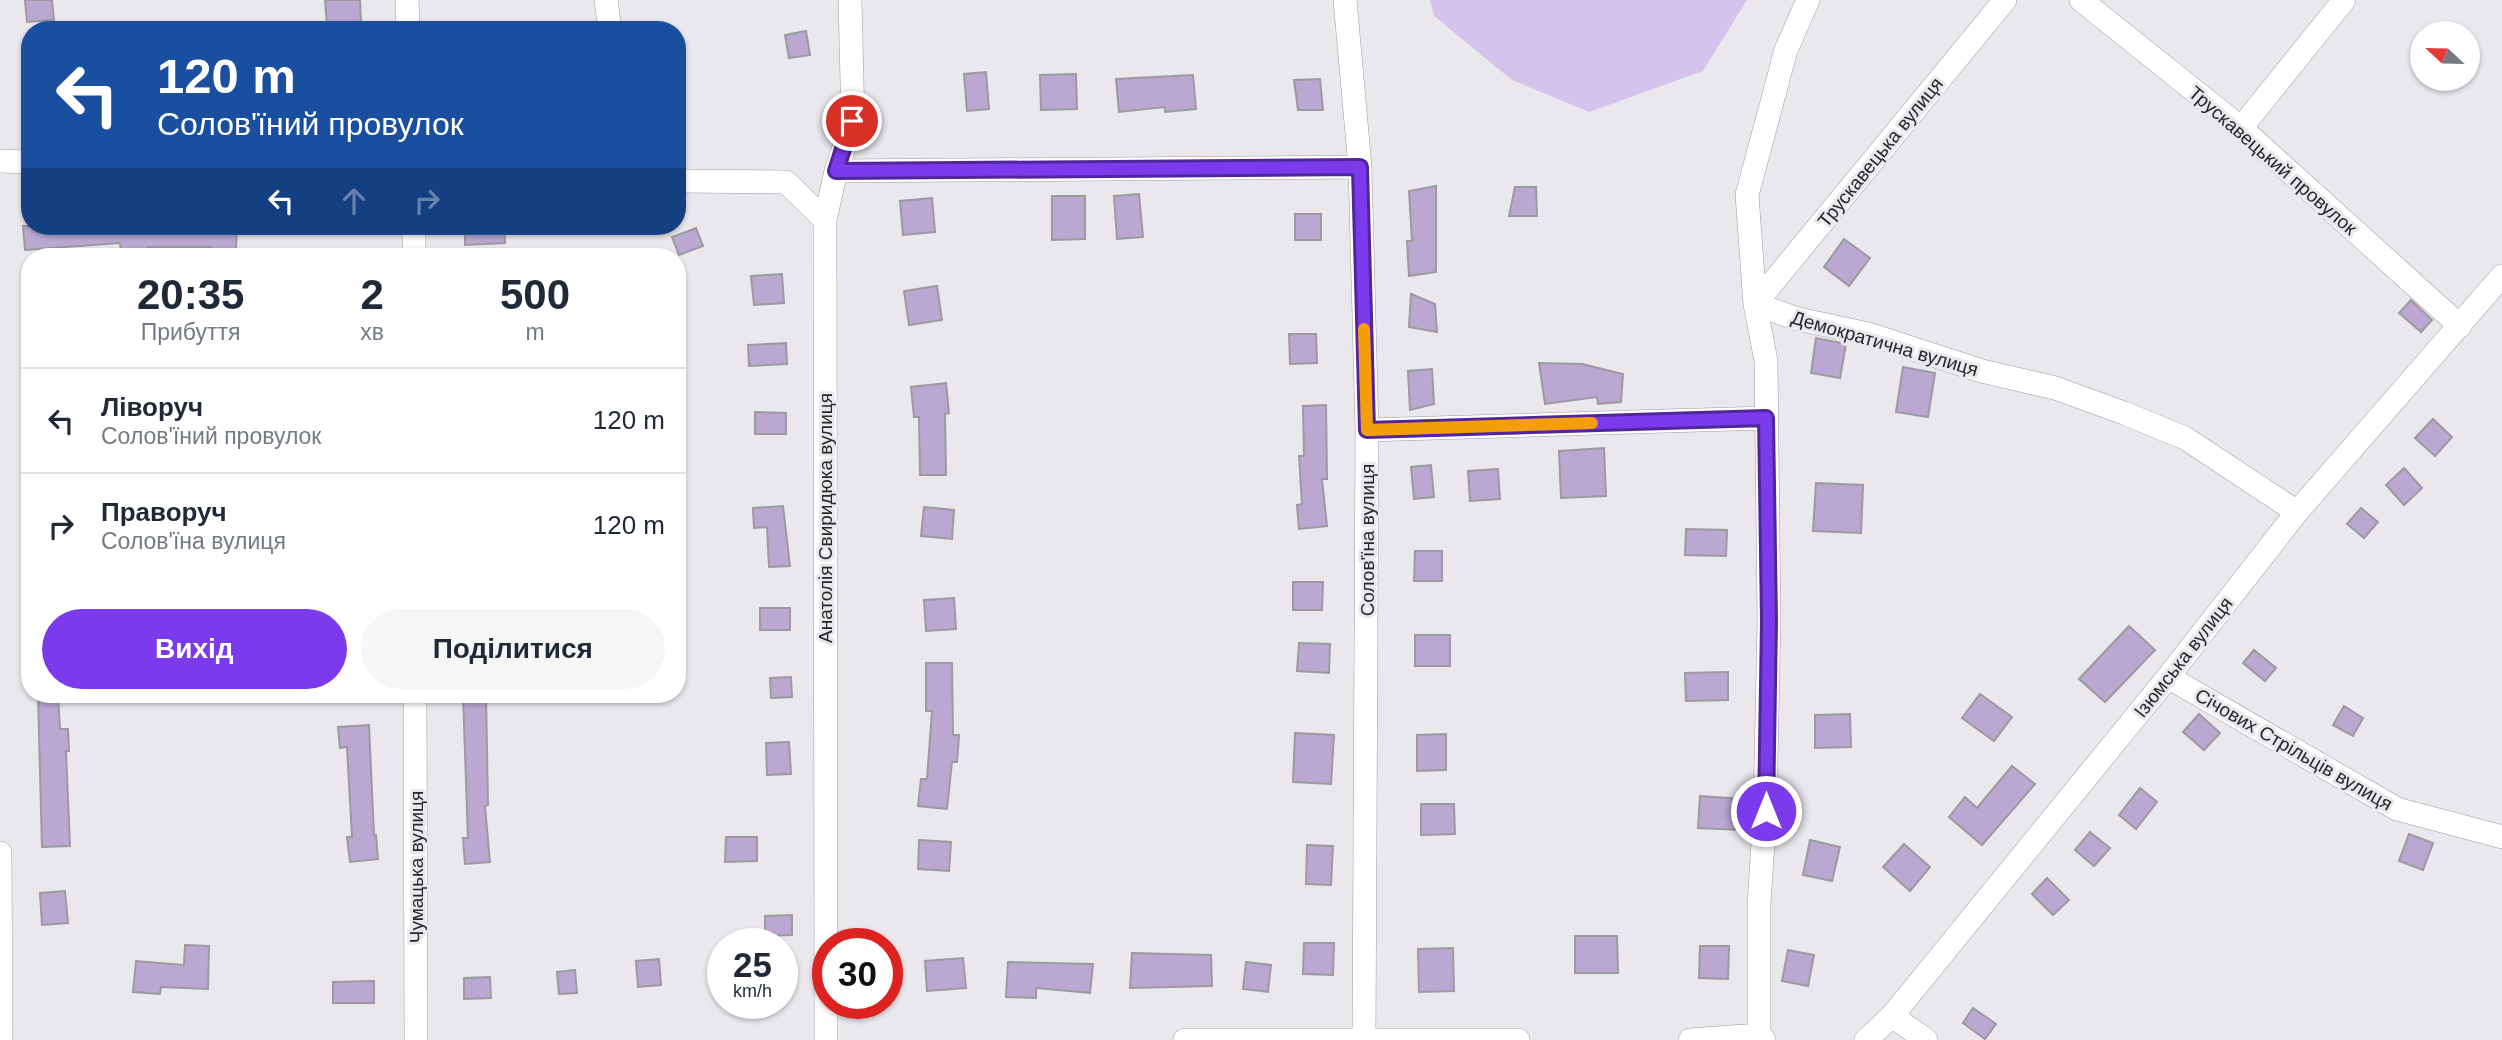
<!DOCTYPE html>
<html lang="uk">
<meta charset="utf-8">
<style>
body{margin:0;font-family:Arial,sans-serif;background:#f6f6f7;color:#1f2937;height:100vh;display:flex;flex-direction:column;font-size:26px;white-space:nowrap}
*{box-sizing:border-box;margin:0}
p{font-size:23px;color:#747a83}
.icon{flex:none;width:38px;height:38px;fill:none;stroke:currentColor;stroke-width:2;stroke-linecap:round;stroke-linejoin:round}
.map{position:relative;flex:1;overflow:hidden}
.sheet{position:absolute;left:21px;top:248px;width:665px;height:455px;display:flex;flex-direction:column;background:#fff;border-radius:28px;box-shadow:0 2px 5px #0004}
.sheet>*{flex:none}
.top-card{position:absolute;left:21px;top:21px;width:665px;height:214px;border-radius:28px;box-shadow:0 2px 5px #0004;background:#1a4fa0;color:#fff;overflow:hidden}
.needle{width:46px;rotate:292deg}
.buttons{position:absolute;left:2410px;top:21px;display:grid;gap:14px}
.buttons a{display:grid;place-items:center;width:70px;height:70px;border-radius:50%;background:#fff;box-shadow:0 2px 5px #0004;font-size:35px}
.speed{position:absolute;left:707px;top:928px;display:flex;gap:14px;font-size:35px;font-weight:700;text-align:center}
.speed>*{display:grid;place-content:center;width:91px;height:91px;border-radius:50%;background:#fff;box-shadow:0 2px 5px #0004;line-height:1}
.speed small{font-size:18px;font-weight:400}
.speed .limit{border:10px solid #d22;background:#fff;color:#111}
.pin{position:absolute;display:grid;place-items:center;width:60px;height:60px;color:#fff;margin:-30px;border:4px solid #fff;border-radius:50%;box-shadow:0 2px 7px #0007}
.me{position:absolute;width:77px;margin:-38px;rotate:0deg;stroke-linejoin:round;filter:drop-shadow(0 0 5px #0008)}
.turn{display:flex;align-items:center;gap:24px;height:147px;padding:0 21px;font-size:32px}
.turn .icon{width:91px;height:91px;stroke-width:2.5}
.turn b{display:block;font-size:49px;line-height:60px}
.lanes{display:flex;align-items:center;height:66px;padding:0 21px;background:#0003;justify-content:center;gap:35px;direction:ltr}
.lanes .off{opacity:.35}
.eta{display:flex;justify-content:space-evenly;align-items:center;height:119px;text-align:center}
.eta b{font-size:42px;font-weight:700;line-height:49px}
.action{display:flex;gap:14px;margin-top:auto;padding:14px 21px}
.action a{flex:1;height:80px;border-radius:42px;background:#7c3aed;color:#fff;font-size:28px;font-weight:700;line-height:80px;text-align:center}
.action a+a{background:#f6f6f7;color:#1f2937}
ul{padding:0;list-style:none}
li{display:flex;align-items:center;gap:21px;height:105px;padding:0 21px;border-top:2px solid #e0e1e3}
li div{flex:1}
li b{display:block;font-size:26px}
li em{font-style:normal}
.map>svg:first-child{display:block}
.green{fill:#d4c3ec}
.building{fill:#baa8d2;stroke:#9c999f;stroke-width:2}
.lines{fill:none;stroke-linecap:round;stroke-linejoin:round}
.street-casing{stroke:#9e9ba1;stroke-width:24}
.street{stroke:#fff;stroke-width:23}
.route-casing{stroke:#51269a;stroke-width:18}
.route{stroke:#7c3aed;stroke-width:12}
.slow{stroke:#f59e0b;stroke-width:12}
.labels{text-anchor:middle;stroke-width:6;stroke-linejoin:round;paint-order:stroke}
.street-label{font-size:19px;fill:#272628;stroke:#eae7ed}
</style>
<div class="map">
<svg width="2502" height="1040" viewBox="0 0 2502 1040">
<rect width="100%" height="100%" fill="#eae7ed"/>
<!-- green -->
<path class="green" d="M 1430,0 L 1747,0 L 1703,71 L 1589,112 L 1512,80 L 1434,16 Z"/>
<!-- building -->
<path class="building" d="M 25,0 L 52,0 L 54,20 L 27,22 Z
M 325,0 L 360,0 L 361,23 L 327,26 Z
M 806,31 L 810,55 L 789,58 L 785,35 Z
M 986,72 L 989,109 L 967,111 L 964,74 Z
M 1076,74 L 1077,109 L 1041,110 L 1040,75 Z
M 1193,75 L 1196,109 L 1165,112 L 1165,107 L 1119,112 L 1116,79 Z
M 1320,79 L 1323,110 L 1298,110 L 1294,80 Z
M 1436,186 L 1436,272 L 1409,276 L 1407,241 L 1412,241 L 1409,191 Z
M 1515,187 L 1536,187 L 1537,216 L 1509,216 Z
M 1139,194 L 1143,237 L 1117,239 L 1114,196 Z
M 1052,196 L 1085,196 L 1085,239 L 1052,240 Z
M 932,198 L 935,232 L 903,235 L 900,201 Z
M 1295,214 L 1321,214 L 1321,240 L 1295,240 Z
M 23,226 L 237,226 L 236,251 L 211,250 L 211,247 L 148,247 L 148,250 L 121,251 L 120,243 L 25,250 Z
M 465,226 L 504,226 L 505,243 L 465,245 Z
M 696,228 L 703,246 L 679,255 L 672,237 Z
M 1844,239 L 1870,258 L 1849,286 L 1824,267 Z
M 782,274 L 784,303 L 754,305 L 751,276 Z
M 937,286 L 942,320 L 909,325 L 904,291 Z
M 1411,294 L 1435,304 L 1437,332 L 1409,327 Z
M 2411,300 L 2432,320 L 2421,332 L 2399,313 Z
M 1289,334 L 1316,334 L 1317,363 L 1290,364 Z
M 1816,338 L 1846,344 L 1840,378 L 1811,373 Z
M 786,343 L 787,364 L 749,366 L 748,345 Z
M 1539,363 L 1582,364 L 1623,374 L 1621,402 L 1598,404 L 1597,397 L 1545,404 Z
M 1903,367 L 1935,373 L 1928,417 L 1896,412 Z
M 1432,369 L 1434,404 L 1410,410 L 1408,371 Z
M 946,383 L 949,413 L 945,414 L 946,475 L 920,475 L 919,417 L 914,417 L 911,387 Z
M 1326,405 L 1327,479 L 1322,479 L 1327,526 L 1299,529 L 1297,505 L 1302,504 L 1299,456 L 1304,456 L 1303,406 Z
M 755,412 L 786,413 L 786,434 L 755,434 Z
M 2433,419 L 2452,437 L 2435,456 L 2415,438 Z
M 1604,448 L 1606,496 L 1561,498 L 1559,451 Z
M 1431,465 L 1434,497 L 1414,499 L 1411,467 Z
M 2404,468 L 2422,488 L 2404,505 L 2386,485 Z
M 1498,469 L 1500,499 L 1470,501 L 1468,471 Z
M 1816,483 L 1863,485 L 1861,533 L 1813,531 Z
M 783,506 L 790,566 L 769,567 L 767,527 L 754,528 L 753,508 Z
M 924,507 L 954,510 L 952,539 L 921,536 Z
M 2361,508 L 2378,522 L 2364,538 L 2347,524 Z
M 1686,529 L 1727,530 L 1726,556 L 1685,555 Z
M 1415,551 L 1442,551 L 1442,581 L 1414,581 Z
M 1293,582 L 1323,582 L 1322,610 L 1293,610 Z
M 954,598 L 956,629 L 926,631 L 924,600 Z
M 760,608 L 790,608 L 790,630 L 760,630 Z
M 2129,626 L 2155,650 L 2105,702 L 2079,679 Z
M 1415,635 L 1450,635 L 1450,666 L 1415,666 Z
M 1299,643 L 1330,644 L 1329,673 L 1297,671 Z
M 2254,650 L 2276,668 L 2265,681 L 2243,663 Z
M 926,663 L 952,663 L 953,735 L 959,735 L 957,762 L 952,762 L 947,809 L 918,806 L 921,779 L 927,779 L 932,711 L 926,711 Z
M 1728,672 L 1728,700 L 1686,701 L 1685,673 Z
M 791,677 L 792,697 L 771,698 L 770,678 Z
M 1980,694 L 2012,717 L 1994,741 L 1962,718 Z
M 38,695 L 58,695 L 60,729 L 68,729 L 69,751 L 66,751 L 70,846 L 42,847 Z
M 463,695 L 486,695 L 488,805 L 485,806 L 490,862 L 465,864 L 463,838 L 468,838 Z
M 2344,706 L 2363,718 L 2353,736 L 2333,725 Z
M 1850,714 L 1851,747 L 1815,748 L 1815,715 Z
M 2199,714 L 2220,733 L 2204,750 L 2183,732 Z
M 369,725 L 374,835 L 376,835 L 378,859 L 350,862 L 347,837 L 352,837 L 347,747 L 340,748 L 338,727 Z
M 1295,733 L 1334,735 L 1331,784 L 1293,782 Z
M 1446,734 L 1446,770 L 1417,771 L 1417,735 Z
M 789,742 L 791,774 L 767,775 L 766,743 Z
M 2012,766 L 2035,784 L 1982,845 L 1949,817 L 1965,797 L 1977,808 Z
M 2140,788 L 2157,802 L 2136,829 L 2119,815 Z
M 1700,796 L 1742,799 L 1741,830 L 1698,828 Z
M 1421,804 L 1454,804 L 1455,834 L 1421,835 Z
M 2090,832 L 2110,848 L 2094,866 L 2075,850 Z
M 2409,834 L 2433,843 L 2423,870 L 2399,861 Z
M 726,837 L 757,837 L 757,861 L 725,862 Z
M 919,840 L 951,842 L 949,871 L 918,869 Z
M 1810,840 L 1840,847 L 1832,881 L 1803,875 Z
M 1904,844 L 1930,867 L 1910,891 L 1883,867 Z
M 1307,845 L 1333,846 L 1331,885 L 1306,884 Z
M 2047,878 L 2069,900 L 2053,915 L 2032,894 Z
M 65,891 L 68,923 L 42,925 L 40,893 Z
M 792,915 L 792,935 L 765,936 L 765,916 Z
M 1575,936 L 1617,936 L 1618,973 L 1575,973 Z
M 1304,943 L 1334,943 L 1333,975 L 1303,974 Z
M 185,945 L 209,946 L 208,989 L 161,987 L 160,994 L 133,992 L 136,961 L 184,965 Z
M 1700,946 L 1729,946 L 1728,979 L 1699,978 Z
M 1453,948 L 1454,991 L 1419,992 L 1418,949 Z
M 1788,950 L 1814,955 L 1808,986 L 1782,981 Z
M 1132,953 L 1211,955 L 1212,986 L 1130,988 Z
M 963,958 L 966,988 L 927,991 L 925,961 Z
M 659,959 L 661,985 L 638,987 L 636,961 Z
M 1008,962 L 1093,964 L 1090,993 L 1036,988 L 1036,998 L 1006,997 Z
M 1246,962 L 1271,965 L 1268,992 L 1243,989 Z
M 575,970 L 577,993 L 559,994 L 557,972 Z
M 490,977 L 491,998 L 464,999 L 464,978 Z
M 374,981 L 374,1003 L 333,1003 L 333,982 Z
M 1973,1008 L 1996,1024 L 1985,1039 L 1963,1023 Z"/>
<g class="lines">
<defs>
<path id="street" d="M 407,0 L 408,30
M 606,0 L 610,30
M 1345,0 L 1360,167 L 1367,430 L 1364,1038
M 2081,0 L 2241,128 L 2460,326
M 2241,128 L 2344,0
M 0,161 L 30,162
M 836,171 L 1360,167
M 677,181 L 786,182 L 825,220
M 414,226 L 414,257
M 1755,304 L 1798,319 L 1868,334 L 1982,371 L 2055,388 L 2124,413 L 2185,438 L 2297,512
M 1755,304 L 2005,0
M 1367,430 L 1766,418
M 2168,677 L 2397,809 L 2502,837
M 415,695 L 416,1040
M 0,853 L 1,1040
M 1892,1016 L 1926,1040
M 1759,1035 L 1759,904 L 1765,811 L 1769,621 L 1766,361 L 1755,304 L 1747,195 L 1786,50 L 1808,0
M 826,1040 L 825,220 L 836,171 L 853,121 L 850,0
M 1185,1040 L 1518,1040
M 1690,1040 L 1759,1035 L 1764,1040
M 1866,1040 L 1892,1016 L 2168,677 L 2297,512 L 2502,276"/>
</defs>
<!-- street casing -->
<use href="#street" class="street-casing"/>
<!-- street -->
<use href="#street" class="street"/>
</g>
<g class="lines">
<defs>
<path id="route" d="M 852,121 L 836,171 L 1360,167 L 1367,430 L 1766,418 L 1769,621 L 1766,811"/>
</defs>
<!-- route casing -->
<use href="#route" class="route-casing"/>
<!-- route -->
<use href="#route" class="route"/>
<!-- slow -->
<path class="slow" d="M 1364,329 L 1367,430 L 1592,423"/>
</g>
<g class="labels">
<!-- street labels -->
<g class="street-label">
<text transform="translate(1880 152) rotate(-51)" y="7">Трускавецька вулиця</text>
<text transform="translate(2273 160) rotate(41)" y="7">Трускавецький провулок</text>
<text transform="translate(1885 343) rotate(16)" y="7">Демократична вулиця</text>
<text transform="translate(825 518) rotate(-90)" y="7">Анатолія Свиридюка вулиця</text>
<text transform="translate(1367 540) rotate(-90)" y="7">Солов'їна вулиця</text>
<text transform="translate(2183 657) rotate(-52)" y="7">Ізюмська вулиця</text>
<text transform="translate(2294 749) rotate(30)" y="7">Січових Стрільців вулиця</text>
<text transform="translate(416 867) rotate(-90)" y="7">Чумацька вулиця</text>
</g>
</g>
</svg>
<div class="buttons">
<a><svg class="needle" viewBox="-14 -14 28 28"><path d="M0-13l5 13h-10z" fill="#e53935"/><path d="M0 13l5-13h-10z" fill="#747a83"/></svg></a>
</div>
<div class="speed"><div>25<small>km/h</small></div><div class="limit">30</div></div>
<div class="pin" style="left:852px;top:121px;background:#d93025"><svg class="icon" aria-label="arrive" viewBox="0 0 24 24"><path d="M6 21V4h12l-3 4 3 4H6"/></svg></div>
<svg class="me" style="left:1766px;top:811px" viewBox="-20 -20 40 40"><circle r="17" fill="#7c3aed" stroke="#fff" stroke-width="3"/><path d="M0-11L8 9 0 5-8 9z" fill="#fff"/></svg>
<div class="top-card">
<div class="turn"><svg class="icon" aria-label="left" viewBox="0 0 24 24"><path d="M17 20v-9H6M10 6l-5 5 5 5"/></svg><div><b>120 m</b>Солов'їний провулок</div></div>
<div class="lanes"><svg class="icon" aria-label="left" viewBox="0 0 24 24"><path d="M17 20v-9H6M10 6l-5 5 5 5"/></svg><svg class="icon off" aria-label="ahead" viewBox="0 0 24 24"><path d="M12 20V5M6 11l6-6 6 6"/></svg><svg class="icon off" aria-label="right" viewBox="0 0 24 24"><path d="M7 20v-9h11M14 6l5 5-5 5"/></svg></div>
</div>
<section class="sheet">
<div class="eta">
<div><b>20:35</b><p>Прибуття</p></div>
<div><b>2</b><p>хв</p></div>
<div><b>500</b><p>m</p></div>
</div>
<ul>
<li><svg class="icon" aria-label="left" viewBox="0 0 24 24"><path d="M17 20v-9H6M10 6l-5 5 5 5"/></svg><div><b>Ліворуч</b><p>Солов'їний провулок</p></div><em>120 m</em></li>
<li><svg class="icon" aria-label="right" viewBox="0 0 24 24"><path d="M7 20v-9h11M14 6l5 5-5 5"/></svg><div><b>Праворуч</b><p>Солов'їна вулиця</p></div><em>120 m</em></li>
</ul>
<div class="action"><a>Вихід</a><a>Поділитися</a></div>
</section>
</div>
